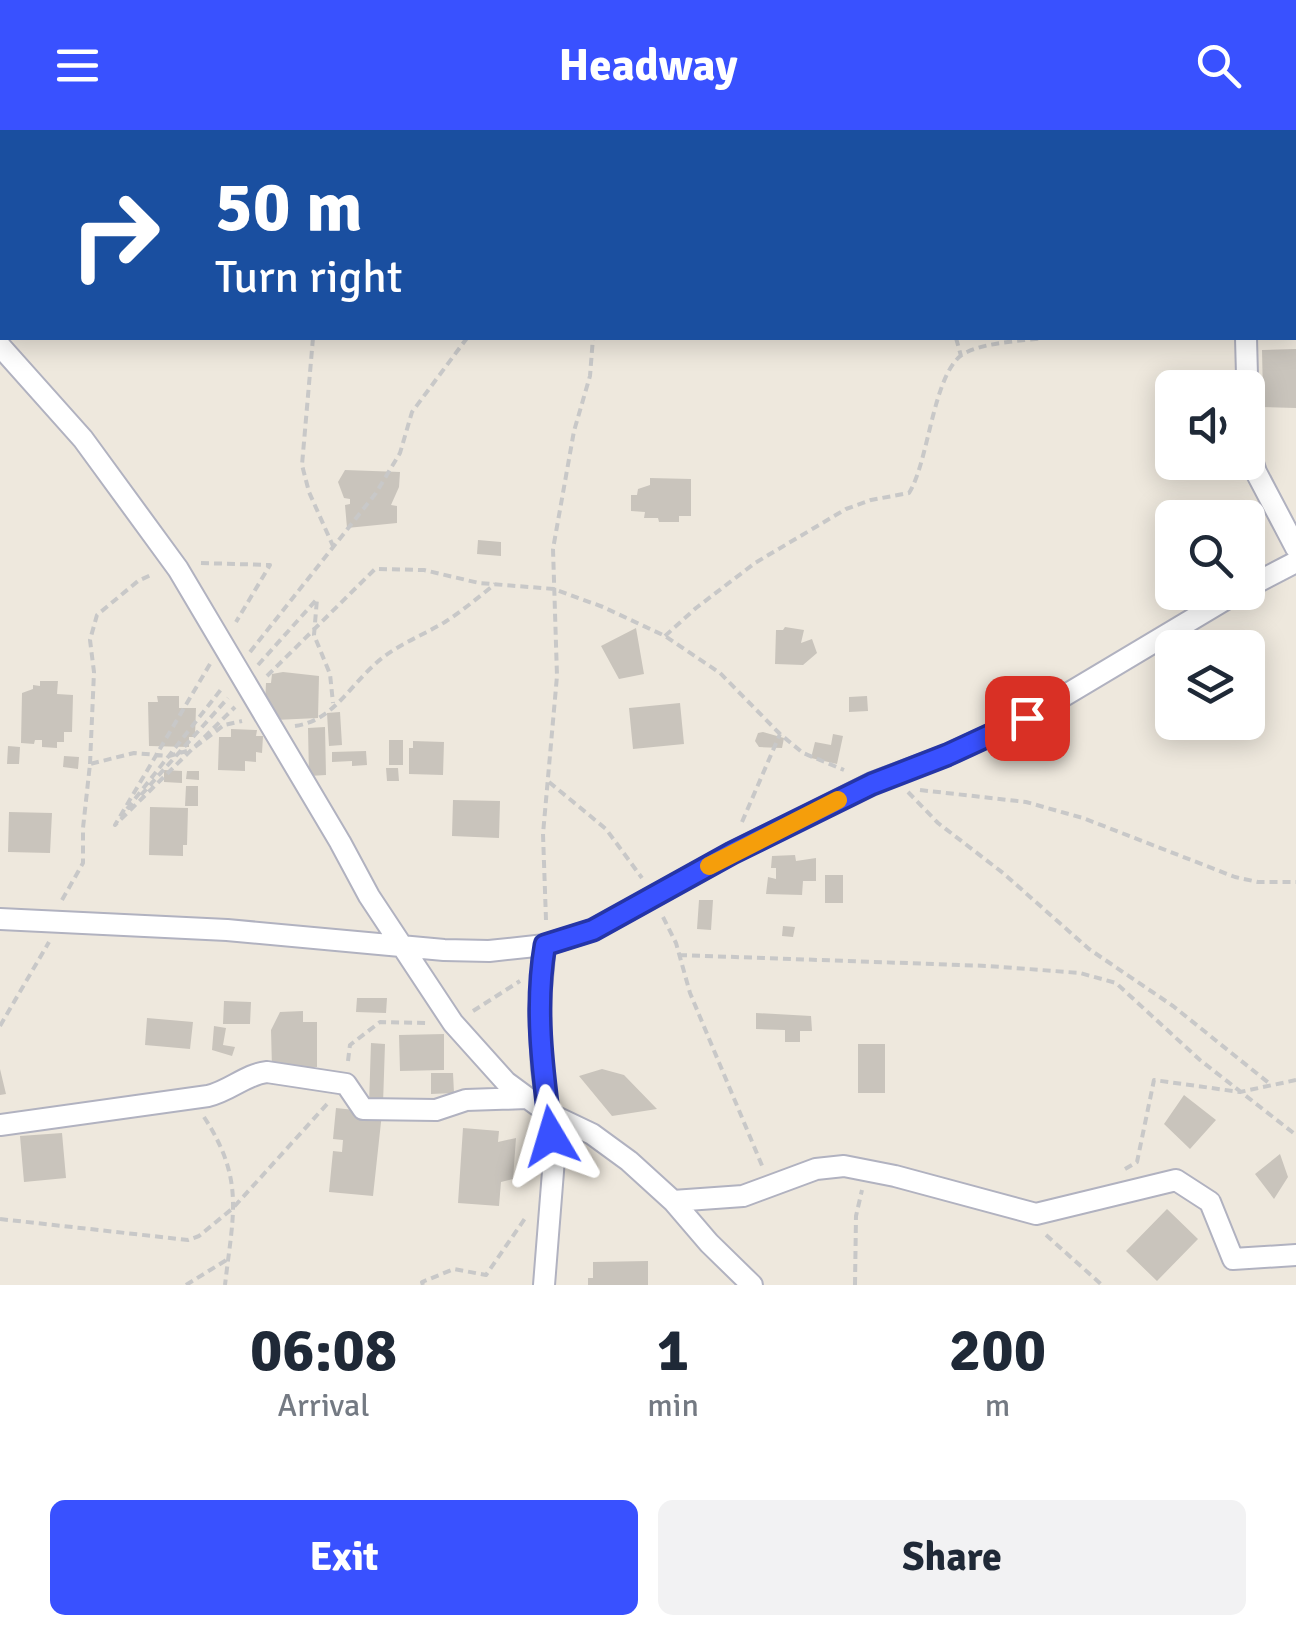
<!DOCTYPE html>
<style>
body{margin:0;font-family:Signika,sans-serif;background:#f2f2f3;color:#1f2937;height:100vh;display:flex;flex-direction:column;font-size:38px;white-space:nowrap}
*{box-sizing:border-box;margin:0}
p{font-size:32px;color:#747a83}
.icon{flex:none;width:55px;height:55px;fill:none;stroke:currentColor;stroke-width:2;stroke-linecap:round;stroke-linejoin:round}
.map{position:relative;height:1155px;overflow:hidden}
.details{display:flex;flex-direction:column;background:#fff;flex:1}
.details>*{flex:none}
.banner{position:absolute;left:0px;top:0px;width:1298px;height:210px;box-shadow:0 5px 25px #0003;background:#1a4fa0;color:#fff;overflow:hidden}
.controls{position:absolute;left:1155px;top:240px;display:grid;gap:20px}
.controls a{display:grid;place-items:center;width:110px;height:110px;border-radius:15px;background:#fff;box-shadow:0 5px 25px #0003;font-size:50px}
.pin{position:absolute;display:grid;place-items:center;width:85px;height:85px;color:#fff;margin:-42px;border-radius:20px;box-shadow:0 5px 15px #0006}
.me{position:absolute;width:110px;margin:-55px;rotate:353deg;stroke-linejoin:round;filter:drop-shadow(0 0 8px #0008)}
.turn{display:flex;align-items:center;gap:35px;height:210px;padding:0 50px;font-size:45px}
.turn .icon{width:130px;height:130px;stroke-width:2.5}
.turn b{display:block;font-size:70px;line-height:85px}
.eta{display:flex;justify-content:space-evenly;align-items:center;height:170px;text-align:center}
.eta b{font-size:60px;font-weight:700;line-height:70px}
.action{display:flex;gap:20px;margin-top:auto;padding:20px 50px}
.action a{flex:1;height:115px;border-radius:15px;background:#3951ff;color:#fff;font-size:40px;font-weight:700;line-height:115px;text-align:center}
.action a+a{background:#f2f2f3;color:#1f2937}
header{display:flex;justify-content:space-between;align-items:center;height:130px;padding:0 50px;background:#3951ff;color:#fff;font-size:45px;font-weight:700}
.map>svg:first-child{display:block}
.building{fill:#c9c4bc}
.lines{fill:none;stroke-linecap:round;stroke-linejoin:round}
.street-casing{stroke:#b1b2c0;stroke-width:24}
.path{stroke:#c8c8c8;stroke-width:4;stroke-dasharray:8 5;stroke-linecap:butt}
.street{stroke:#fff;stroke-width:20}
.route-casing{stroke:#2535a6;stroke-width:25}
.route{stroke:#3951ff;stroke-width:18}
.slow{stroke:#f59e0b;stroke-width:18}
</style>
<header><svg class="icon" aria-label="menu" viewBox="0 0 24 24"><path d="M4 6h16M4 12h16M4 18h16"/></svg>Headway<svg class="icon" aria-label="search" viewBox="0 0 24 24"><circle cx="10" cy="10" r="6"/><path d="M15 15l6 6"/></svg></header>
<div class="map">
<svg width="1296" height="1155" viewBox="0 0 1296 1155">
<rect width="100%" height="100%" fill="#eee8dd"/>
<!-- building -->
<path class="building" d="M 1296,219 L 1296,278 L 1258,277 L 1263,266 L 1262,220 Z
M 345,340 L 400,342 L 399,357 L 391,375 L 397,376 L 397,393 L 347,398 L 345,375 L 350,374 L 350,369 L 344,368 L 338,352 Z
M 650,348 L 691,349 L 691,386 L 679,386 L 679,392 L 659,392 L 658,388 L 644,388 L 645,382 L 631,381 L 631,365 L 637,365 L 638,359 L 650,355 Z
M 478,410 L 501,412 L 501,426 L 477,424 Z
M 785,497 L 804,500 L 801,513 L 812,509 L 817,523 L 803,535 L 775,534 L 776,500 L 783,500 Z
M 636,498 L 644,544 L 619,549 L 601,516 Z
M 283,542 L 319,546 L 318,588 L 275,590 L 265,575 L 266,553 L 271,553 L 272,544 Z
M 40,551 L 58,551 L 57,564 L 73,565 L 72,602 L 64,602 L 64,612 L 57,612 L 57,618 L 42,617 L 42,610 L 35,610 L 34,614 L 21,613 L 22,563 L 33,559 L 33,555 L 40,556 Z
M 157,566 L 179,566 L 179,578 L 196,578 L 195,607 L 189,607 L 189,617 L 149,616 L 148,572 L 158,572 Z
M 867,566 L 868,581 L 849,582 L 849,567 Z
M 680,573 L 684,614 L 633,619 L 629,578 Z
M 340,582 L 342,615 L 329,616 L 327,583 Z
M 325,597 L 326,645 L 309,646 L 308,598 Z
M 231,599 L 257,600 L 256,606 L 263,606 L 262,623 L 256,622 L 256,632 L 245,631 L 245,641 L 218,640 L 219,607 L 231,607 Z
M 763,602 L 784,608 L 782,618 L 759,617 L 755,611 L 758,603 Z
M 833,604 L 843,606 L 837,634 L 811,628 L 815,612 L 831,615 Z
M 389,610 L 403,610 L 403,635 L 389,635 Z
M 413,611 L 444,612 L 443,645 L 409,644 L 409,618 L 413,618 Z
M 8,616 L 20,617 L 19,634 L 7,634 Z
M 366,621 L 367,635 L 352,636 L 352,631 L 332,632 L 332,622 Z
M 64,626 L 79,627 L 78,639 L 63,637 Z
M 386,638 L 398,638 L 399,651 L 387,651 Z
M 164,640 L 182,641 L 182,653 L 164,652 Z
M 187,641 L 199,641 L 199,650 L 186,649 Z
M 186,656 L 198,656 L 198,676 L 185,676 Z
M 453,670 L 500,671 L 499,708 L 452,706 Z
M 150,677 L 188,678 L 187,715 L 183,715 L 183,726 L 149,725 Z
M 9,682 L 52,683 L 50,723 L 8,722 Z
M 795,725 L 796,731 L 816,728 L 816,751 L 803,751 L 802,765 L 766,764 L 768,747 L 776,749 L 776,738 L 771,738 L 772,726 Z
M 825,745 L 843,745 L 843,773 L 825,773 Z
M 699,770 L 713,770 L 711,800 L 697,799 Z
M 783,796 L 795,797 L 793,807 L 782,806 Z
M 357,868 L 387,868 L 386,883 L 356,882 Z
M 224,871 L 251,872 L 250,894 L 223,894 Z
M 303,881 L 303,892 L 317,892 L 317,937 L 272,938 L 271,900 L 280,882 Z
M 756,883 L 811,886 L 812,901 L 800,901 L 800,912 L 785,912 L 785,900 L 756,899 Z
M 147,888 L 193,892 L 190,919 L 145,915 Z
M 214,896 L 226,898 L 223,915 L 235,917 L 232,926 L 212,920 Z
M 444,904 L 444,940 L 400,941 L 399,905 Z
M 371,913 L 385,914 L 383,974 L 369,974 Z
M 858,914 L 885,914 L 885,963 L 858,963 Z
M 0,939 L 6,964 L 0,965 Z
M 602,939 L 624,945 L 657,979 L 612,986 L 579,946 Z
M 431,943 L 453,943 L 454,963 L 431,964 Z
M 1184,965 L 1216,990 L 1190,1019 L 1164,994 Z
M 336,978 L 382,983 L 373,1066 L 329,1062 L 333,1021 L 342,1022 L 343,1010 L 333,1009 Z
M 463,998 L 499,1001 L 498,1012 L 516,1008 L 513,1049 L 501,1052 L 499,1076 L 458,1073 Z
M 62,1003 L 66,1048 L 24,1052 L 20,1006 Z
M 1280,1024 L 1288,1047 L 1274,1069 L 1255,1044 Z
M 1167,1079 L 1198,1109 L 1157,1151 L 1126,1121 Z
M 648,1131 L 648,1155 L 588,1155 L 588,1148 L 593,1148 L 593,1132 Z"/>
<g class="lines">
<defs>
<path id="street" d="M 1246,208 L 1249,321 L 1256,342 L 1296,418
M 0,216 L 83,309 L 178,439 L 340,712 L 369,766 L 453,893 L 506,952 L 548,983 L 592,1004 L 629,1031 L 673,1071 L 709,1113 L 752,1155
M 1248,457 L 1296,432
M 0,789 L 227,800 L 444,820 L 489,821 L 545,815 L 593,800 L 732,723 L 872,653 L 947,625 L 1027,588 L 1238,462
M 0,995 L 208,966 C 230,961 246,944 267,942 L 346,954 L 363,979 L 436,980 L 466,970 L 527,968
M 673,1071 L 743,1066 L 816,1039 L 844,1036 L 895,1046 L 1036,1084 L 1176,1050 L 1210,1072 L 1233,1129 L 1296,1125
M 544,1155 L 554,1029 L 542,939 L 539,881 L 545,815"/>
</defs>
<!-- street casing -->
<use href="#street" class="street-casing"/>
<!-- path -->
<path class="path" d="M 612,2 L 615,0
M 313,208 L 302,335 L 309,362 L 333,416
M 956,208 L 961,226
M 201,433 L 270,435 L 236,492
M 665,506 L 696,478 L 755,433 L 846,379 L 871,370 L 909,363 C 930,330 933,236 967,222 C 989,212 1020,211 1044,208
M 250,522 L 376,363 L 400,323 L 412,282 L 467,208
M 210,534 L 115,695 L 235,577
M 258,535 L 317,469 L 314,505 L 330,544 L 333,573
M 267,546 L 375,439 L 424,440 L 479,453 L 554,459 L 603,477 L 665,506 L 720,543 L 780,604 L 803,623 L 844,640
M 295,596 C 331,591 347,560 372,537 C 393,516 420,507 445,492 C 462,481 479,467 495,454
M 195,617 L 224,595 L 242,591
M 90,634 L 94,542 L 90,510 L 97,485 L 138,451 L 153,444
M 549,652 L 606,699 L 642,748
M 920,660 L 1026,672 L 1083,688 L 1235,747 L 1258,752 L 1296,752
M 908,662 L 938,693 L 1003,743 L 1089,819 L 1173,876 L 1270,954
M 141,665 L 228,568
M 127,679 L 223,557
M 742,692 L 780,604
M 62,770 L 83,733 L 83,698 L 90,634 L 134,623 L 169,626 L 187,621
M 663,787 L 676,813 L 690,863 L 763,1038
M 546,790 L 543,704 L 557,546 L 553,419 L 574,301 L 590,246 L 593,208
M 679,825 L 989,836 L 1080,843 L 1116,853 L 1200,930 L 1296,1005
M 473,881 L 520,851
M 0,896 L 49,812
M 348,931 L 350,915 L 380,892 L 427,893
M 204,987 C 245,1050 233,1084 225,1155
M 1125,1039 L 1137,1032 L 1154,950 L 1240,962 L 1296,950
M 0,1089 L 188,1110 L 199,1106 L 233,1078 L 328,973
M 1046,1105 L 1102,1155
M 186,1155 L 228,1129
M 423,1155 L 422,1152 L 454,1139 L 486,1145 L 526,1087
M 855,1155 L 856,1086 L 862,1060"/>
<!-- street -->
<use href="#street" class="street"/>
</g>
<g class="lines">
<defs>
<path id="route" d="M 551,1006 C 543,942 534,879 545,815 L 593,800 L 732,723 L 872,654 L 947,625 L 1027,588"/>
</defs>
<!-- route casing -->
<use href="#route" class="route-casing"/>
<!-- route -->
<use href="#route" class="route"/>
<!-- slow -->
<path class="slow" d="M 709,736 L 838,670"/>
</g>
</svg>
<div class="controls">
<a><svg class="icon" aria-label="sound" viewBox="0 0 24 24"><path d="M4 9h4l5-4v14l-5-4H4zM17 9q2 3 0 6"/></svg></a>
<a><svg class="icon" aria-label="search" viewBox="0 0 24 24"><circle cx="10" cy="10" r="6"/><path d="M15 15l6 6"/></svg></a>
<a><svg class="icon" aria-label="layers" viewBox="0 0 24 24"><path d="M12 4l9 5-9 5-9-5zM3 14l9 5 9-5"/></svg></a>
</div>
<div class="pin" style="left:1027px;top:588px;background:#d93025"><svg class="icon" aria-label="arrive" viewBox="0 0 24 24"><path d="M6 21V4h12l-3 4 3 4H6"/></svg></div>
<svg class="me" style="left:551px;top:1006px" viewBox="-20 -20 40 40"><path d="M0-17L14 15 0 8-14 15z" fill="#3951ff" stroke="#fff" stroke-width="4"/></svg>
<div class="banner">
<div class="turn"><svg class="icon" aria-label="right" viewBox="0 0 24 24"><path d="M7 20v-9h11M14 6l5 5-5 5"/></svg><div><b>50 m</b>Turn right</div></div>
</div>
</div>
<section class="details">
<div class="eta">
<div><b>06:08</b><p>Arrival</p></div>
<div><b>1</b><p>min</p></div>
<div><b>200</b><p>m</p></div>
</div>
<div class="action"><a>Exit</a><a>Share</a></div>
</section>
